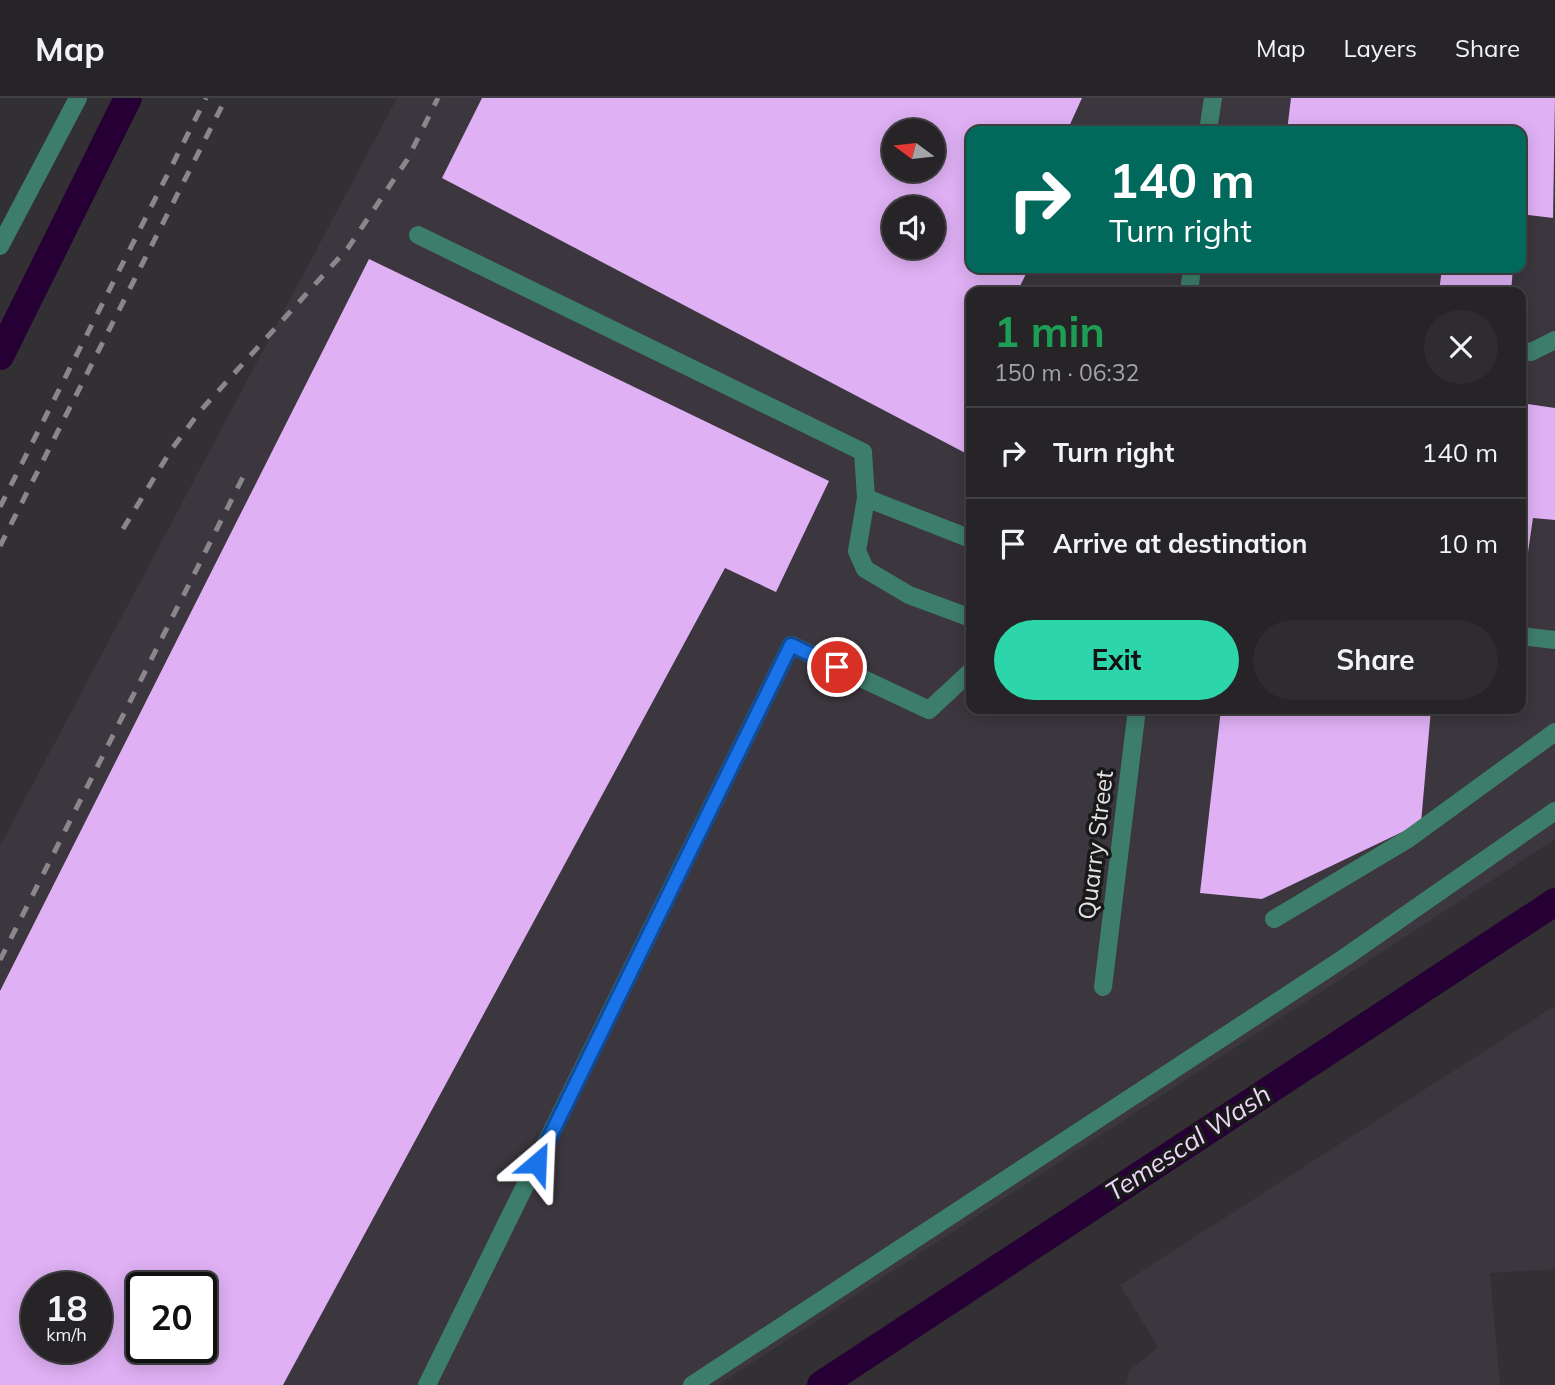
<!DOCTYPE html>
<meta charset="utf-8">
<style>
body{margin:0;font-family:Mulish,sans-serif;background:#2e2c2e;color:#f1f3f6;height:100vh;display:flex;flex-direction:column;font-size:26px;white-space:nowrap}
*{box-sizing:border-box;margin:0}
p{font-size:23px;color:#a4a4a7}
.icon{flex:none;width:38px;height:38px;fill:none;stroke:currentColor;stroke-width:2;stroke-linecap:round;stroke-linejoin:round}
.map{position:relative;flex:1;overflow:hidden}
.drawer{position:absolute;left:966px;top:189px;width:560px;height:427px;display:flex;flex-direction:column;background:#262426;border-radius:14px;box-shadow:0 4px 18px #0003,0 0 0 2px #424143}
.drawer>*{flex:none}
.banner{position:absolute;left:966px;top:28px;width:560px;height:147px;border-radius:14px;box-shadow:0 4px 18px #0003,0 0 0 2px #424143;background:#00695c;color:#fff;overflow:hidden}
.needle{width:46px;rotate:285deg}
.buttons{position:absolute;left:882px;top:21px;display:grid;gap:14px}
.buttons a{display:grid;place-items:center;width:63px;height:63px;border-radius:50%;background:#262426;box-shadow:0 4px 18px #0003,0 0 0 2px #424143;font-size:35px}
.speed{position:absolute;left:21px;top:1174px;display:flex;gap:14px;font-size:35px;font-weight:700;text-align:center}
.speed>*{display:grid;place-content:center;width:91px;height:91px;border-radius:50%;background:#262426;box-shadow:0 4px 18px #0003,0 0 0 2px #424143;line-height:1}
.speed small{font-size:18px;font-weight:400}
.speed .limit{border:4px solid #111;border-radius:10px;background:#fff;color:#111}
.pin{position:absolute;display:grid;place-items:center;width:60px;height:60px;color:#fff;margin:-30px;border:4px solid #fff;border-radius:50%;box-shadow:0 2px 7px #0007}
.me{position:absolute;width:77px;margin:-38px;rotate:26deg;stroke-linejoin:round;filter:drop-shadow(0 0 5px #0008)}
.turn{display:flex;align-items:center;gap:24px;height:147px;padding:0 28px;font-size:32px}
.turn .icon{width:91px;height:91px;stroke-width:2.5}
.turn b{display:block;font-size:49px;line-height:60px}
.round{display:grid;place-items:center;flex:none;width:74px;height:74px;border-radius:37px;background:#2e2c2e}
.headline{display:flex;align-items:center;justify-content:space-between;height:119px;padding:0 28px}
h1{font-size:42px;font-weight:700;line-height:52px;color:#1e9e55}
.primary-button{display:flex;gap:14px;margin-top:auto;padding:14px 28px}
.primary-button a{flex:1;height:80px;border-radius:42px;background:#2dd5ab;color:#111;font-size:28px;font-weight:700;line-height:80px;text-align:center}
.primary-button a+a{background:#2e2c2e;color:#f1f3f6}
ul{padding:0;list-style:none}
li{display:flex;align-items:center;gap:21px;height:91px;padding:0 28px;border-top:2px solid #424143}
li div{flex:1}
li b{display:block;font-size:26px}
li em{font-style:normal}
header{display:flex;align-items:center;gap:42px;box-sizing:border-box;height:98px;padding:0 35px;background:#262426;border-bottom:2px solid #424143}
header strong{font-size:33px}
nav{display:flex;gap:38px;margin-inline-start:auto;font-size:24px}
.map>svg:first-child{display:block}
.built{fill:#3c373e;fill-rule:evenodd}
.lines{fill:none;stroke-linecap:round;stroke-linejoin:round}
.canal{stroke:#260035;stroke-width:28}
.building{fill:#dfb0f4;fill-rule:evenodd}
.minor{stroke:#3d7e6a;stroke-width:18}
.rail{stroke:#898789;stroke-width:5;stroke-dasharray:12 12;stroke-linecap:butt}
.route-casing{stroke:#114b97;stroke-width:18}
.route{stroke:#1a73e8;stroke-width:12}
.labels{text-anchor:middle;stroke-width:7;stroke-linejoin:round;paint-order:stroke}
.street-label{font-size:24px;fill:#e3e2e4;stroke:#19191a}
.water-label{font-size:26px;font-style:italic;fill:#eed6fa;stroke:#19191a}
</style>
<header>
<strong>Map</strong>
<nav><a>Map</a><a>Layers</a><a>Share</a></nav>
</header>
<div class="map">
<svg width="1555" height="1287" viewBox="0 0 1555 1287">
<rect width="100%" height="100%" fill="#323032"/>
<!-- built -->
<path class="built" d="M 397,0 L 1555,0 L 1555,741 L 718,1287 L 0,1287 L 0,748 ZM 894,33 L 933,33 L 933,72 L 894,72 ZM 971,33 L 1521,33 L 1521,170 L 971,170 ZM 894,110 L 933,110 L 933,149 L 894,149 ZM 971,194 L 1521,194 L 1521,611 L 971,611 ZM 37,1190 L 96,1190 L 96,1250 L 37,1250 ZM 142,1190 L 201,1190 L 201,1250 L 142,1250 Z
M 1555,908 L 1555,1171 L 1490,1175 L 1500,1287 L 1126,1287 L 1129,1273 L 1158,1249 L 1120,1187 Z"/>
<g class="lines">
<!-- canal -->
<path class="canal" d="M 0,258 L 128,0
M 821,1287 L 1555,804"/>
</g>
<!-- building -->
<path class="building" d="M 482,0 L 1082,0 L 1067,33 L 971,33 L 971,170 L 1029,170 L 1017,194 L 971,194 L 971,358 L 442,80 ZM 894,33 L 933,33 L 933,72 L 894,72 ZM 894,110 L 933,110 L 933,149 L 894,149 Z
M 1291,0 L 1555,0 L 1553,120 L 1521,116 L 1521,33 L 1287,33 Z
M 369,161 L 829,383 L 776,494 L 725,470 L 283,1287 L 0,1287 L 0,893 ZM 37,1190 L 96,1190 L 96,1250 L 37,1250 ZM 142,1190 L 201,1190 L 201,1250 L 142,1250 Z
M 1442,170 L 1513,170 L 1511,194 L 1439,194 Z
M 1521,305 L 1555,310 L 1555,422 L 1533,420 L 1522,495 Z
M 1221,611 L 1431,611 L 1421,725 L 1262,801 L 1200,795 Z"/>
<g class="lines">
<!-- minor -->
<path class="minor" d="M 1208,33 L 1213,0
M 418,137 L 863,354 L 866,400 L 857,453 L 865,471 L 909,497 L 971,520
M 0,148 L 78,0
M 1189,194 L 1192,170
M 1521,253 L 1531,254 L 1555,242
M 866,400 L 971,441
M 1521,538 L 1555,542
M 1274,821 L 1408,741 L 1555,634
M 1103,889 L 1137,611
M 427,1287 L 791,547 L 929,612 L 971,573
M 692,1287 L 1344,860 L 1555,713"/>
<!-- rail -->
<path class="rail" d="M 0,409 L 206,0
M 123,431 L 171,352 L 201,312 L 348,150 L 407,62 L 438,0
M 0,448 L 226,0
M 0,862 L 247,371"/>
</g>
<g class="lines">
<defs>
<path id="route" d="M 537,1065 L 791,547 L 837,569"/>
</defs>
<!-- route casing -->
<use href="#route" class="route-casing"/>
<!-- route -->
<use href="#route" class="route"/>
</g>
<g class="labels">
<!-- street labels -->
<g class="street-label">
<text transform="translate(1096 747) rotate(-83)" y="8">Quarry Street</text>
</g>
<!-- water labels -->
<g class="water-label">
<text transform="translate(1188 1045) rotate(-33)" y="9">Temescal Wash</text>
</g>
</g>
</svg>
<div class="buttons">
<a><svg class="needle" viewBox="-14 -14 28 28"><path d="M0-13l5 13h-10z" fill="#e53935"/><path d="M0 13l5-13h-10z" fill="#a4a4a7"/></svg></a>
<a><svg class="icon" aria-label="sound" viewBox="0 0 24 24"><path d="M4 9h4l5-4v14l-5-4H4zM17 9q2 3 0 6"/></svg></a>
</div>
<div class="speed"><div>18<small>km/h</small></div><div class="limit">20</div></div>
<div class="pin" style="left:837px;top:569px;background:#d93025"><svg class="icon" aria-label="arrive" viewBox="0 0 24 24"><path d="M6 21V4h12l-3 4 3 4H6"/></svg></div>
<svg class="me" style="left:537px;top:1065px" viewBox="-20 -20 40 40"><path d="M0-17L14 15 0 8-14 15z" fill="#1a73e8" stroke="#fff" stroke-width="4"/></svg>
<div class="banner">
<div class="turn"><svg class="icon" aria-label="right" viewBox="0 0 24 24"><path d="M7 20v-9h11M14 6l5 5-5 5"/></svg><div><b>140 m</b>Turn right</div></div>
</div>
<section class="drawer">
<div class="headline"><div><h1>1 min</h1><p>150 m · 06:32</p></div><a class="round"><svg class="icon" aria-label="close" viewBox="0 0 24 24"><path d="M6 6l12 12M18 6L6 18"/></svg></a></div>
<ul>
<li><svg class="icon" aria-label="right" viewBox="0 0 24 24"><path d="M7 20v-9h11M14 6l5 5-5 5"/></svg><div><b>Turn right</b></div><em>140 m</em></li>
<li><svg class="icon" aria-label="arrive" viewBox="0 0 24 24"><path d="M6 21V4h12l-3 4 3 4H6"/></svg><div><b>Arrive at destination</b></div><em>10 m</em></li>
</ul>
<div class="primary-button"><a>Exit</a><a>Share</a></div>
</section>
</div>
